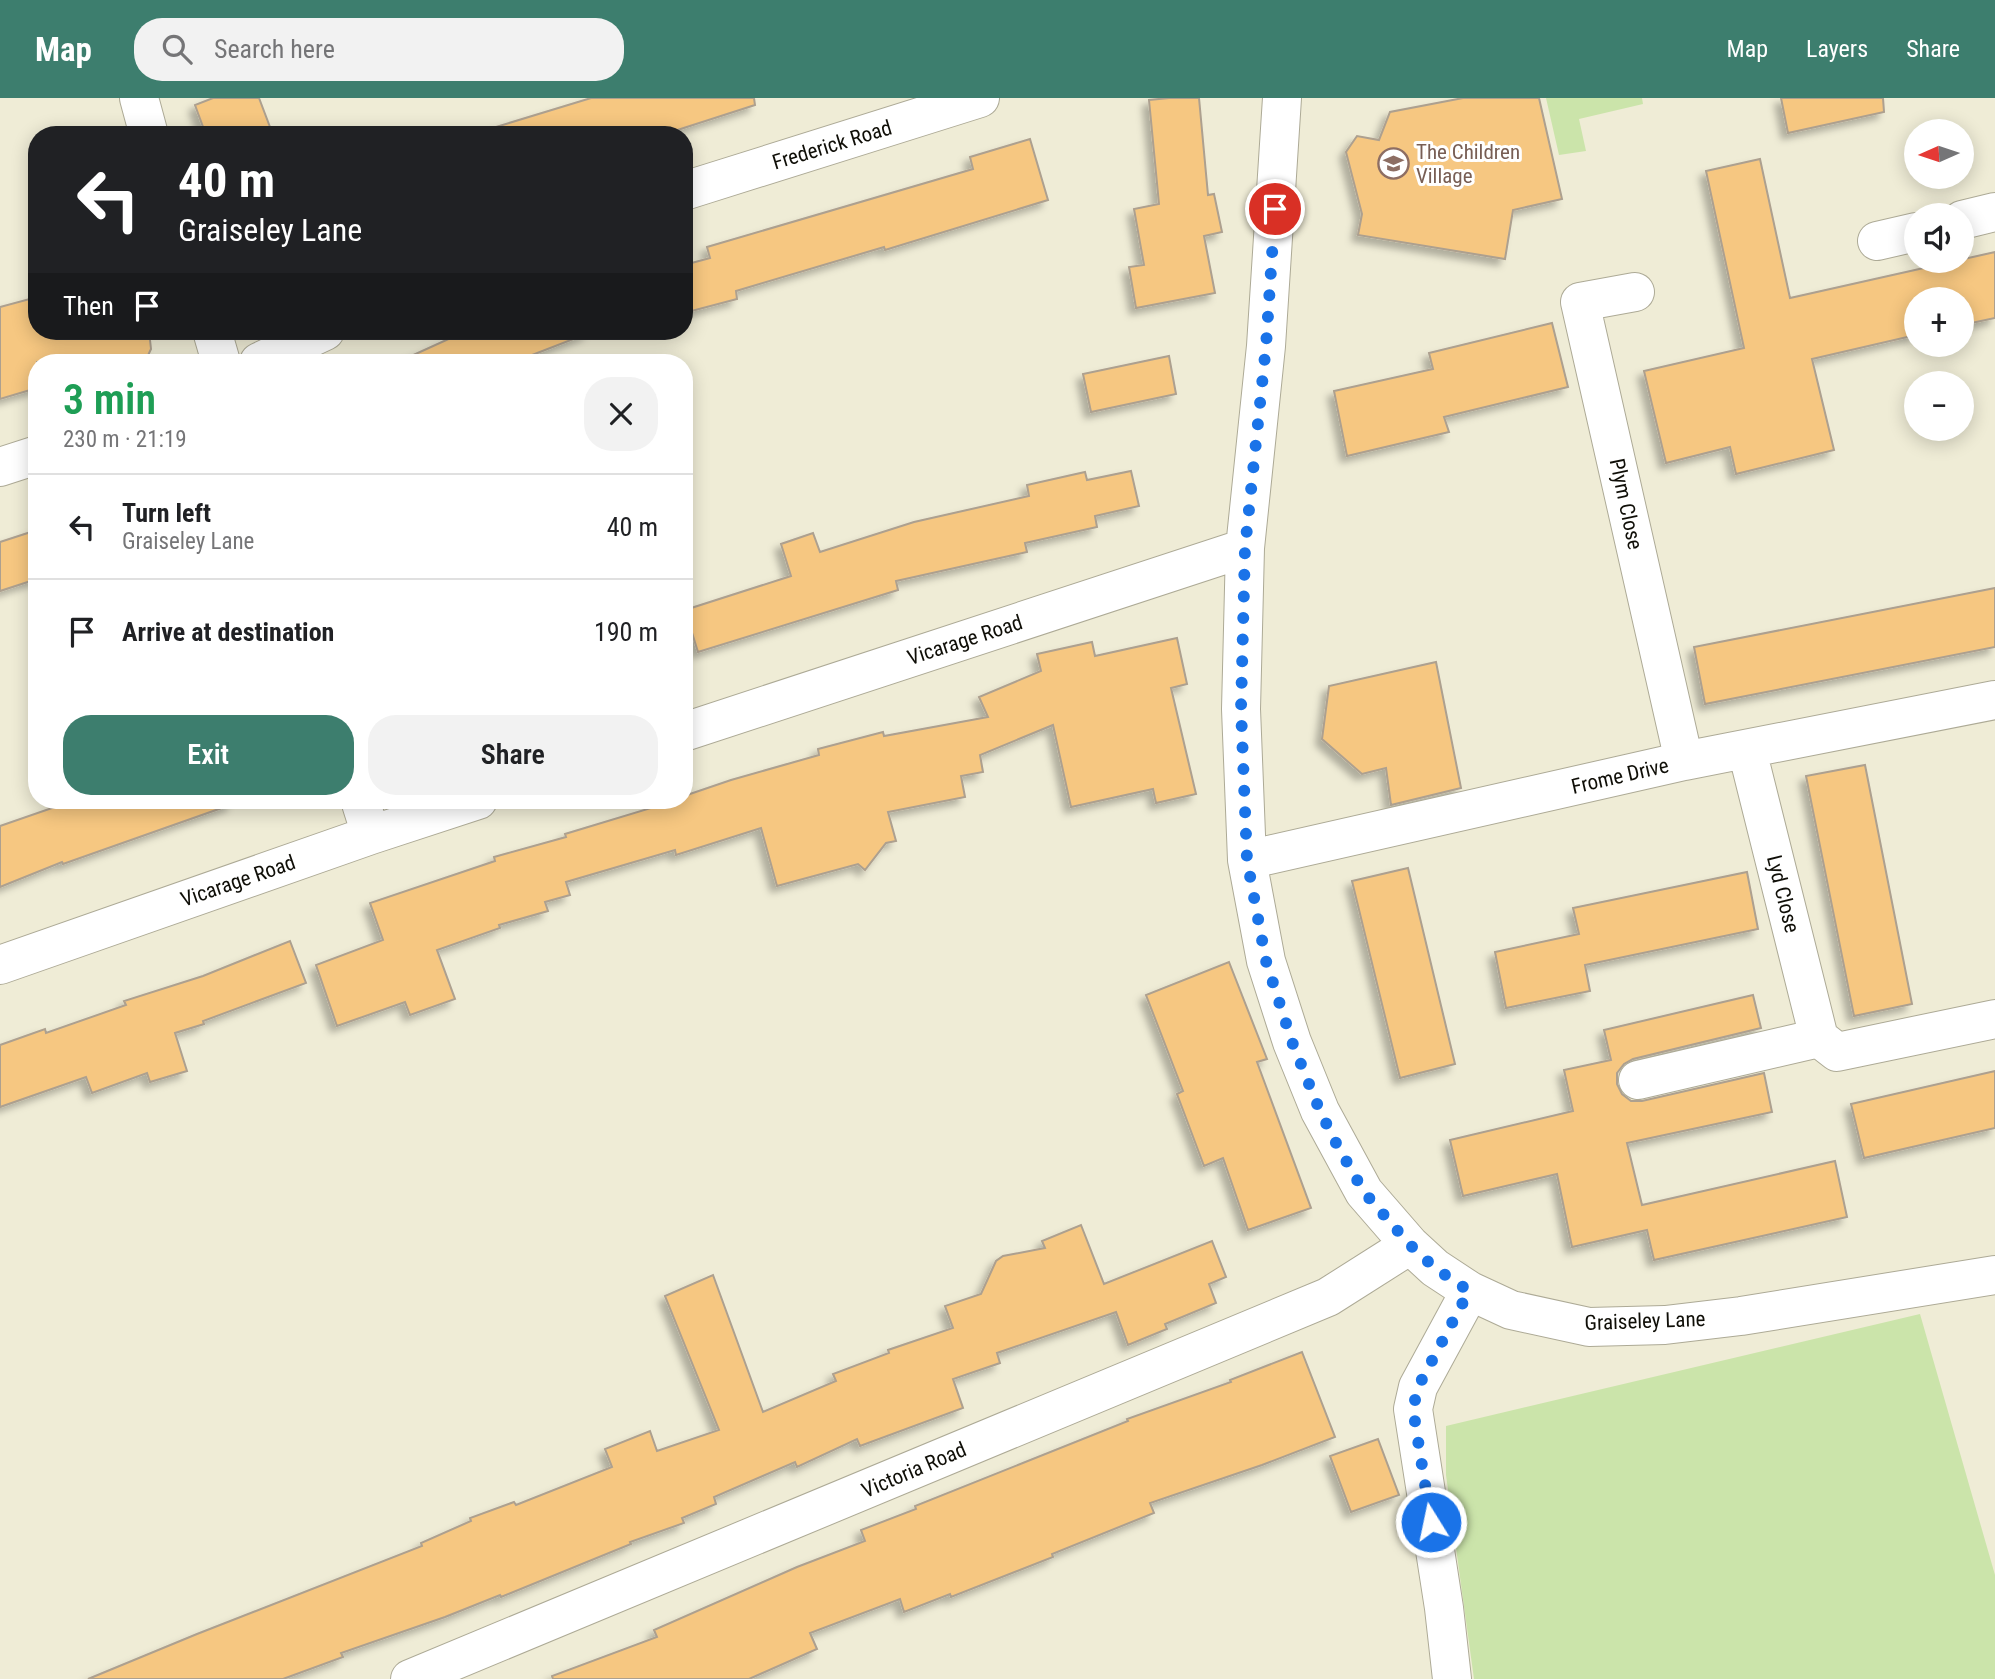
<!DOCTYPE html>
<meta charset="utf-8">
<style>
body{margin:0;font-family:"Roboto Condensed",sans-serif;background:#f2f2f2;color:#202124;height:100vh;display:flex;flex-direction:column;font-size:26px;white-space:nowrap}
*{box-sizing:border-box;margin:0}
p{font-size:23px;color:#757577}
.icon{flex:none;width:38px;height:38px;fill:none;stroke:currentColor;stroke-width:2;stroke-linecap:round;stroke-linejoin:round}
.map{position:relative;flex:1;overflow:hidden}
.panel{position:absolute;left:28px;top:256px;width:665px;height:455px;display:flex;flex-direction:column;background:#fff;border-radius:28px;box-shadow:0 4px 18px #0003}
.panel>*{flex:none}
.banner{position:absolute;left:28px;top:28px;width:665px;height:214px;border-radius:28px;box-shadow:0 4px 18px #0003;background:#202124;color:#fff;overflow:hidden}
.needle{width:46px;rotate:267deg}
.controls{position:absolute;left:1904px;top:21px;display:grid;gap:14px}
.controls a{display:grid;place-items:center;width:70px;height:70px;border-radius:50%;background:#fff;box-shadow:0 4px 18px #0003;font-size:35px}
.pin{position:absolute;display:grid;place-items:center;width:60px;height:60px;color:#fff;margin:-30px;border:4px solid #fff;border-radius:50%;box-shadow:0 2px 7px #0007}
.me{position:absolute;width:77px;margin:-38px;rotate:350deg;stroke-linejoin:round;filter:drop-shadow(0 0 5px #0008)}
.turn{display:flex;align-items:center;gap:24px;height:147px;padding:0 35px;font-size:32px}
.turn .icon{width:91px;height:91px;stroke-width:2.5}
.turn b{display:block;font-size:49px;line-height:60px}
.then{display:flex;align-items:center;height:66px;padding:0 35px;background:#0003;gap:14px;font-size:26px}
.round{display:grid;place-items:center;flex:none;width:74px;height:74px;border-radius:28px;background:#f2f2f2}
.overview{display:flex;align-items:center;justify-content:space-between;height:119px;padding:0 35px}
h1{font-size:42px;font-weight:600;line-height:52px;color:#1e9e55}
.action{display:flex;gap:14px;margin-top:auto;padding:14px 35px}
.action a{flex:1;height:80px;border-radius:28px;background:#3d7e6e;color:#fff;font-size:28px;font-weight:600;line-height:80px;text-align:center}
.action a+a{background:#f2f2f2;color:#202124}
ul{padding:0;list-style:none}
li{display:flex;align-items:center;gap:21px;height:105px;padding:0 35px;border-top:2px solid #e0e0e0}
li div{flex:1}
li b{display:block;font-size:26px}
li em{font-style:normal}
header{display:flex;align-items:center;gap:42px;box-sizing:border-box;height:98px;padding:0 35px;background:#3d7e6e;color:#fff}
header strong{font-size:33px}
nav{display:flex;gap:38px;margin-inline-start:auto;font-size:24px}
.search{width:490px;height:63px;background:#f2f2f2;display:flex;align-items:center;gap:18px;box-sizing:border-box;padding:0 24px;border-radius:28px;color:#757577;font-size:26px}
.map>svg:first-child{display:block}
.green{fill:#cbe4aa}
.building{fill:#f6c781;stroke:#ada08f;stroke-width:2;filter:url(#shadow)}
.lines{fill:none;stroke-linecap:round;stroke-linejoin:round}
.minor-casing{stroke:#adaa96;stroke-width:40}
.minor{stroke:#fff;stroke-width:38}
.route{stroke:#1a73e8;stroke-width:12;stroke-dasharray:0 21.6}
.labels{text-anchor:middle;stroke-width:6;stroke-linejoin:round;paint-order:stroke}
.street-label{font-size:21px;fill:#0f0e07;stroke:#fff}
.education-label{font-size:21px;fill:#785e54;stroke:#fff;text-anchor:start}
</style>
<header>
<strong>Map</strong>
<div class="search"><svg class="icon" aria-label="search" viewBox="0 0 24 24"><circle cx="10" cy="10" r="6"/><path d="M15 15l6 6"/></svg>Search here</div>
<nav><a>Map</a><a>Layers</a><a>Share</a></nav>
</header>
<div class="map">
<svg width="1995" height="1581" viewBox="0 0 1995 1581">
<defs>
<filter id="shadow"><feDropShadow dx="-6" dy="6" stdDeviation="3.5" flood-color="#0004"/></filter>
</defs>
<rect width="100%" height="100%" fill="#efecd6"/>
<!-- green -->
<path class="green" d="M 1546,0 L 1642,0 L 1643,6 L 1579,21 L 1586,53 L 1559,57 Z
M 1920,1216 L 1995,1477 L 1995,1581 L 1474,1581 L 1446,1377 L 1446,1328 Z"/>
<!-- building -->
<path class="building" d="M 213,0 L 259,0 L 273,37 L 206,37 L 195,7 Z
M 591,0 L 754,0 L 755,7 L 662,37 L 497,37 L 496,29 Z
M 1169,0 L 1199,0 L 1208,97 L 1214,96 L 1222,134 L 1204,138 L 1215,195 L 1136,210 L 1129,169 L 1144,167 L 1134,111 L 1159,106 L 1149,2 Z
M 1463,0 L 1539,0 L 1562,101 L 1513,112 L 1505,161 L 1358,137 L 1362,116 L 1346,54 L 1357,38 L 1379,42 L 1390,14 Z
M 1781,0 L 1883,0 L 1884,14 L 1788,35 Z
M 1030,41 L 1048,102 L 885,152 L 884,149 L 736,193 L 737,201 L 684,215 L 684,167 L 710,160 L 707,149 L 973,71 L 970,59 Z
M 1760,61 L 1790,200 L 1995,154 L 1995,220 L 1962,227 L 1962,201 L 1916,201 L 1916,237 L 1812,261 L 1834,352 L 1736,376 L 1730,349 L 1666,365 L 1644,273 L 1744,250 L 1706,73 Z
M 37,199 L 37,233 L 149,233 L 151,251 L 145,264 L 37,264 L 37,290 L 0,301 L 0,209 Z
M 1552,225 L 1568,289 L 1444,319 L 1449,334 L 1347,358 L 1334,293 L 1433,271 L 1429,255 Z
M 466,233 L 588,233 L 589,235 L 514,264 L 398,264 Z
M 1169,258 L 1176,296 L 1091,314 L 1083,276 Z
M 1131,373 L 1139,408 L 1095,418 L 1097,429 L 1025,445 L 1027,454 L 896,483 L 898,492 L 698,554 L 685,512 L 791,478 L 781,446 L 813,435 L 820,454 L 914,424 L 1029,398 L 1027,387 L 1085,374 L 1087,382 Z
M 37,432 L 37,481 L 0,493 L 0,444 Z
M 1995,490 L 1995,549 L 1705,606 L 1694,549 Z
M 1177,540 L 1187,586 L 1171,590 L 1196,696 L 1156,705 L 1153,691 L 1071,709 L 1053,627 L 980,657 L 983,674 L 961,678 L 965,699 L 888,714 L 896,743 L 886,745 L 865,772 L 858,766 L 777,788 L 761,730 L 676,757 L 675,752 L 566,784 L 570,797 L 545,804 L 548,813 L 499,827 L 500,830 L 437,852 L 455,901 L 410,917 L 405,904 L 337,928 L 316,867 L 383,842 L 370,805 L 495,763 L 494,759 L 566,739 L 565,736 L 661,707 L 660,705 L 671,702 L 684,702 L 684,698 L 731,682 L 819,657 L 818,651 L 883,634 L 884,638 L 988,619 L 979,599 L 1041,573 L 1037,556 L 1092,544 L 1095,558 Z
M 1436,564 L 1461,690 L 1391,707 L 1386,670 L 1362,676 L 1322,641 L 1329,588 Z
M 1865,667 L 1912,906 L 1854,918 L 1806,678 Z
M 75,702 L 232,702 L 233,706 L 63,766 L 62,764 L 0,789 L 0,728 Z
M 1408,770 L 1455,966 L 1400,980 L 1352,783 Z
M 1747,774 L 1758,831 L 1585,867 L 1590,893 L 1506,910 L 1495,854 L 1579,836 L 1573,810 Z
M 290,843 L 306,885 L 203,923 L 204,926 L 175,935 L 187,973 L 150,984 L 147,975 L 92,995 L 86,979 L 0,1009 L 0,947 L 45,931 L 46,935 L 126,907 L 124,903 L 203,878 Z
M 1229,864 L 1267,961 L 1257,964 L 1311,1110 L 1248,1132 L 1223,1060 L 1204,1068 L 1177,996 L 1183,993 L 1146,897 Z
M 1753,897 L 1761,930 L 1633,961 L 1624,966 L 1617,975 L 1617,986 L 1622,996 L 1631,1003 L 1642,1003 L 1764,975 L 1772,1014 L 1627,1045 L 1642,1107 L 1835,1063 L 1847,1119 L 1654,1162 L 1647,1132 L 1572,1149 L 1557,1076 L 1463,1098 L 1450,1042 L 1573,1013 L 1564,972 L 1611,962 L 1604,932 Z
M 1995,973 L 1995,1030 L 1864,1060 L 1851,1006 Z
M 1081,1127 L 1104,1186 L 1212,1143 L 1226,1179 L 1209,1186 L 1216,1205 L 1165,1226 L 1167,1231 L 1128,1247 L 1116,1214 L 997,1255 L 1000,1265 L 953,1281 L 963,1310 L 860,1348 L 857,1341 L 797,1369 L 795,1364 L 714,1399 L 716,1406 L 682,1420 L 684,1425 L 630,1444 L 631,1446 L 501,1499 L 500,1497 L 445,1519 L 341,1555 L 343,1559 L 283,1581 L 88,1581 L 197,1536 L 422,1448 L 421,1445 L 471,1423 L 470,1420 L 514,1404 L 516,1407 L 612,1369 L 605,1351 L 650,1333 L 657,1353 L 719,1332 L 665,1198 L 713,1177 L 763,1314 L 836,1283 L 833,1276 L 889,1255 L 888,1252 L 953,1230 L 945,1208 L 981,1196 L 996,1163 L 1003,1158 L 1045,1150 L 1042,1143 Z
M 1302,1254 L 1335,1339 L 1262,1367 L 1150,1405 L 1154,1415 L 1052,1456 L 1053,1459 L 951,1499 L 950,1496 L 904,1514 L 900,1501 L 810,1535 L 817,1551 L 749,1581 L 553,1581 L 552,1578 L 657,1539 L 654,1532 L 797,1469 L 865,1443 L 861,1432 L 916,1411 L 915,1408 L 1128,1323 L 1127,1321 L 1231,1284 L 1230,1282 Z
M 1378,1341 L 1399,1397 L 1351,1414 L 1330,1358 Z"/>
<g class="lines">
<defs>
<path id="minor" d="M 139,0 L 149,37
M 1282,0 L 1266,248 L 1245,450 L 1241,611 L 1247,762 L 1266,863 L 1292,944 L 1320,1013 L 1364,1094 L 1410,1147 L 1435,1170 L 1470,1193 L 1511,1212 L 1589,1229 L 1665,1227 L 1741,1218 L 1995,1177
M 684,93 L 980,0
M 1962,122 L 1995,114
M 1877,143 L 1916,134
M 1635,194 L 1580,204 L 1684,663
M 212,233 L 221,264
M 259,264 L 325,233
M 0,369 L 37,357
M 684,634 L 1245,450
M 1747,652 L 1819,940 L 1837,954 L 1995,921
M 360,702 L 371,737
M 1247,762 L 1684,663 L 1995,602
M 0,867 L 371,737 L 478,702
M 1638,982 L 1819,940
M 410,1581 L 1328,1199 L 1410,1147
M 1452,1581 L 1444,1510 L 1413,1311 L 1418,1289 L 1470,1193"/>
</defs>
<!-- minor casing -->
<use href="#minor" class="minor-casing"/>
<!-- minor -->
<use href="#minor" class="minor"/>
</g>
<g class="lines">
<!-- route -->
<path class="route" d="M 1275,111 L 1266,248 L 1245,450 L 1241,611 L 1247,762 L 1266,863 L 1292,944 L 1320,1013 L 1337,1047 L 1364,1094 L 1410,1147 L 1435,1170 L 1469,1193 L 1418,1289 L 1413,1311 L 1431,1424"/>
</g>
<!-- icons -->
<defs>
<symbol id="school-ring" viewBox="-11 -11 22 22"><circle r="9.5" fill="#fff" stroke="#8d6e63" stroke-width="1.5"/><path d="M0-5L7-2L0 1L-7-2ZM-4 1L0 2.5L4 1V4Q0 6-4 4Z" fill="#8d6e63"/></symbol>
</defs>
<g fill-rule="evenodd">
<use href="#school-ring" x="1376" y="48" width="35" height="35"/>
</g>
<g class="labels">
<!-- street labels -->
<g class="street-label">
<text transform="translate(832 47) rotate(-17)" y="7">Frederick Road</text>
<text transform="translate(1626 406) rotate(78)" y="7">Plym Close</text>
<text transform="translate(965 542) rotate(-18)" y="7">Vicarage Road</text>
<text transform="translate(1620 678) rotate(-13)" y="7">Frome Drive</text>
<text transform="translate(238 783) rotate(-19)" y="7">Vicarage Road</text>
<text transform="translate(1783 796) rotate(76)" y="7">Lyd Close</text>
<text transform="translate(1645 1223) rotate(-2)" y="7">Graiseley Lane</text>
<text transform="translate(914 1372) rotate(-23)" y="7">Victoria Road</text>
</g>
<!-- education labels -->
<g class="education-label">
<text x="1416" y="61">The Children<tspan x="1416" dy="24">Village</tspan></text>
</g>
</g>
</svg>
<div class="controls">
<a><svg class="needle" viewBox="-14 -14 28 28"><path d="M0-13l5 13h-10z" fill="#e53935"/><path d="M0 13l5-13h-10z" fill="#757577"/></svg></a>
<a><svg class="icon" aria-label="sound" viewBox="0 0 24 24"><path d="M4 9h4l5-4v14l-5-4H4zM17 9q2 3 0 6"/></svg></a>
<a>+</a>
<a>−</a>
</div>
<div class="pin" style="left:1275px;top:111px;background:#d93025"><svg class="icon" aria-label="arrive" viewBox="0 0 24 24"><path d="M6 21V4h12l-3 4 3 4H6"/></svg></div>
<svg class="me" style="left:1431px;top:1424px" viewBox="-20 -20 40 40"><circle r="17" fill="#1a73e8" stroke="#fff" stroke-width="3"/><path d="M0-11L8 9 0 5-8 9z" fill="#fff"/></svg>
<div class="banner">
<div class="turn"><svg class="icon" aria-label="left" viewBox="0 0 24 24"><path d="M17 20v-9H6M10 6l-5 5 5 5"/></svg><div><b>40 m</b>Graiseley Lane</div></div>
<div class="then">Then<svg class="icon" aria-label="arrive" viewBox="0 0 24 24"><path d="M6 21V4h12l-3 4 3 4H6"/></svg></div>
</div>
<section class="panel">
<div class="overview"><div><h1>3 min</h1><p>230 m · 21:19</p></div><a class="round"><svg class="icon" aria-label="close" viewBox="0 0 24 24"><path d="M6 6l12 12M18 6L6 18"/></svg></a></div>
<ul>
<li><svg class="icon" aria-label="left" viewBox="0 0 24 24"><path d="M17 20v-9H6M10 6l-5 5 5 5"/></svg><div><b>Turn left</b><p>Graiseley Lane</p></div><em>40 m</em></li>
<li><svg class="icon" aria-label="arrive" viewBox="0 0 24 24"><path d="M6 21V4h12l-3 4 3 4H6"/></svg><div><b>Arrive at destination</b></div><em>190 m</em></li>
</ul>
<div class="action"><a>Exit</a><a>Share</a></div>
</section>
</div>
